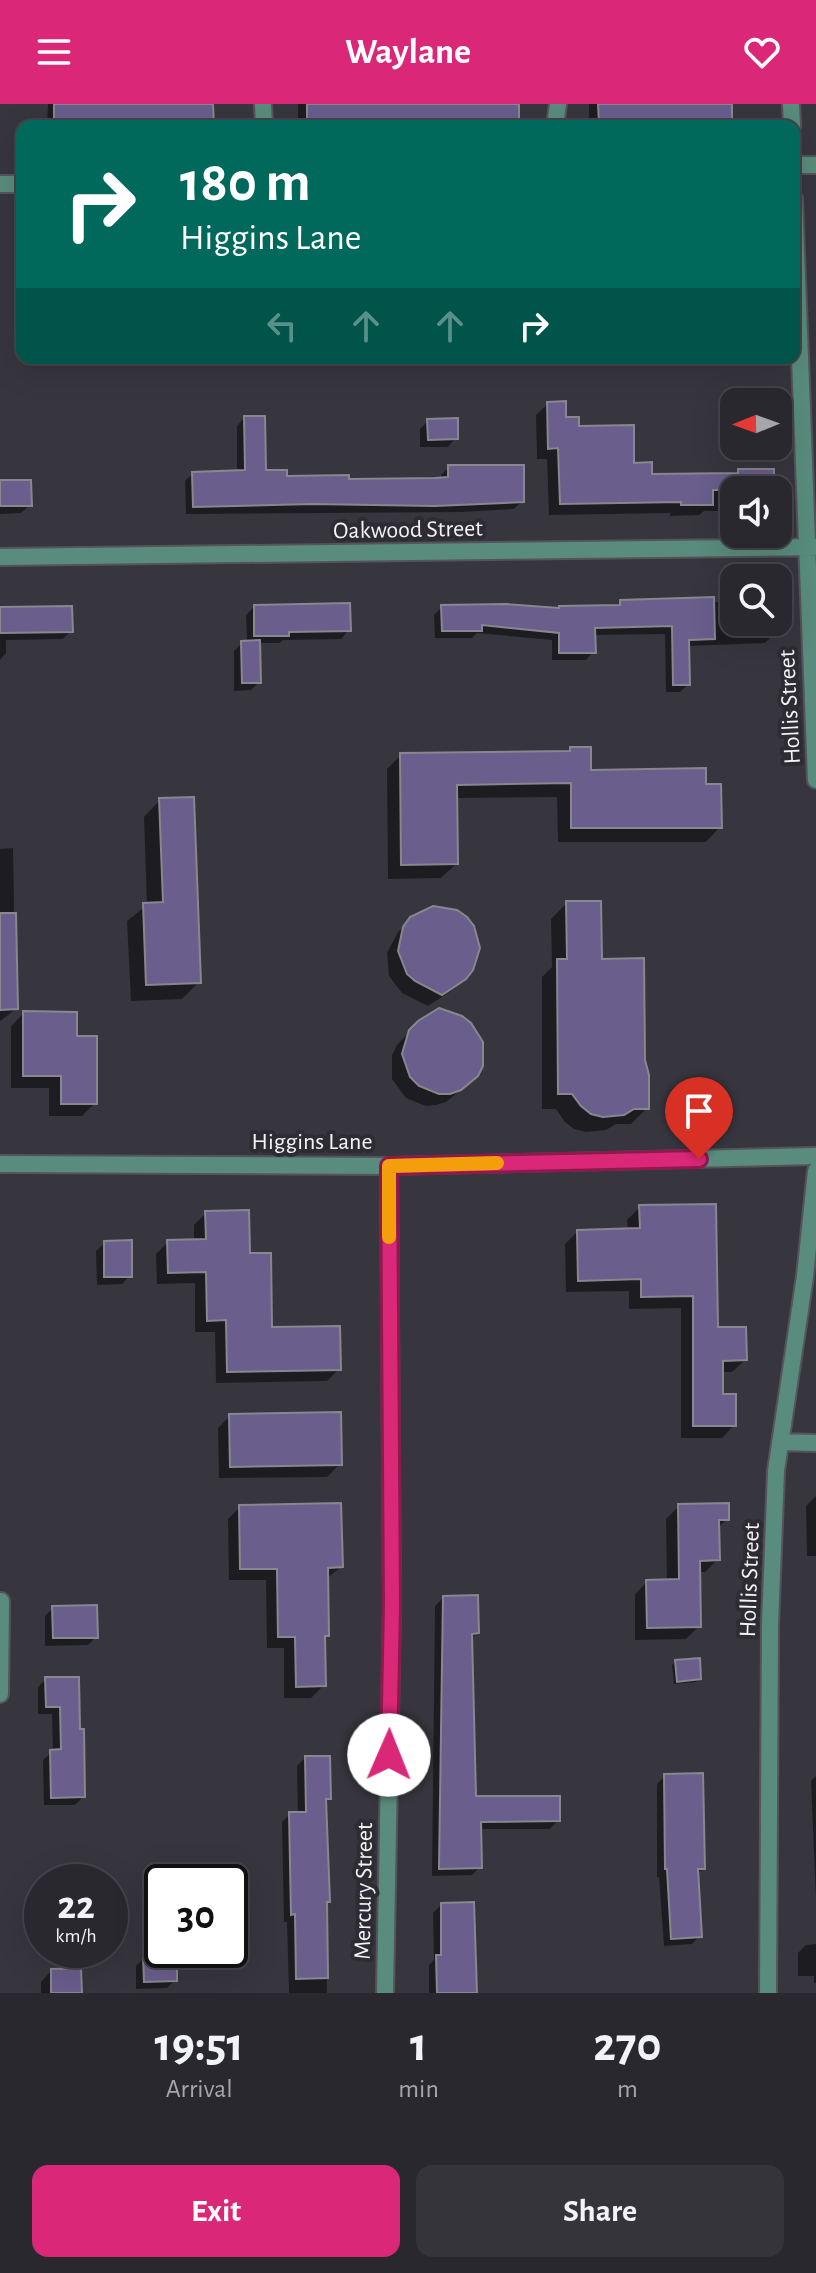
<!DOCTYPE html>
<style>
body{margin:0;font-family:"Alegreya Sans",sans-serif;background:#35343a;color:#f1f3f6;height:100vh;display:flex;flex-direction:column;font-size:30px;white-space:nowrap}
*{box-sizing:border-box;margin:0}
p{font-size:26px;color:#a5a6aa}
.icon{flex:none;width:44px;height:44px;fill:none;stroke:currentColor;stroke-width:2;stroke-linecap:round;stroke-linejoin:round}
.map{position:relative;height:1889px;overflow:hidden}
.panel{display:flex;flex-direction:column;background:#29282e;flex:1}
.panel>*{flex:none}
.banner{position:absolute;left:16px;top:16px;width:784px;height:244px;border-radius:16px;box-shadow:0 8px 32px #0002,0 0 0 2px #45444a;background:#00695c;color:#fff;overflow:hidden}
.needle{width:52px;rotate:269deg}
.tools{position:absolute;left:720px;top:284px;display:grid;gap:16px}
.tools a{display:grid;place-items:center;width:72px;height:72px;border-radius:16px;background:#29282e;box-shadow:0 8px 32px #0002,0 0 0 2px #45444a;font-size:40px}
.speed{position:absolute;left:24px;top:1760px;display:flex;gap:16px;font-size:40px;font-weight:700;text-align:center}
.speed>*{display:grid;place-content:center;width:104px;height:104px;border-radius:50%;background:#29282e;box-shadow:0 8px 32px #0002,0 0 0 2px #45444a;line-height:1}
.speed small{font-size:20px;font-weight:400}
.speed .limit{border:4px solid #111;border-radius:12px;background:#fff;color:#111}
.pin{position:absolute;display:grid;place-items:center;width:68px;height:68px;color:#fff;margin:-82px -34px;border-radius:50% 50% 50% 0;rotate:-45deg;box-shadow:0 0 8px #0007}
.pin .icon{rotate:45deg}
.me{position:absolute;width:88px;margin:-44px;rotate:1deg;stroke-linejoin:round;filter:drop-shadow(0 0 6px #0008)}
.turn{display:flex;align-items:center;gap:28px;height:168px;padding:0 32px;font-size:36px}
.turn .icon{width:104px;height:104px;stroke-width:2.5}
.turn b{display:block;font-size:56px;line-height:68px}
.lanes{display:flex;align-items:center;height:76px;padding:0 32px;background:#0003;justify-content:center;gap:40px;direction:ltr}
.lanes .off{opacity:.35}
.eta{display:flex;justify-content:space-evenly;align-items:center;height:136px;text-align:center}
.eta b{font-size:48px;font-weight:600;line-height:56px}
.action{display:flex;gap:16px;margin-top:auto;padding:16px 32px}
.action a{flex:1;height:92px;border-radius:16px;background:#db2777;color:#fff;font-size:32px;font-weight:600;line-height:92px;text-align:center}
.action a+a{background:#35343a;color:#f1f3f6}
header{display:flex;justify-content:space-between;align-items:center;height:104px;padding:0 32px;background:#db2777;color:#fff;font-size:36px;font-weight:600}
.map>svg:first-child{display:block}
.shadow{fill:#0007}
.building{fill:#695e8c;stroke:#88868f;stroke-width:2}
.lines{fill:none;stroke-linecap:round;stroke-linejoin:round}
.minor-casing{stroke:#55545c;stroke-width:20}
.minor{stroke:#598c7c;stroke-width:16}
.route-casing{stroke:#8e194d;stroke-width:20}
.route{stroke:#db2777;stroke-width:14}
.slow{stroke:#f59e0b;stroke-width:14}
.labels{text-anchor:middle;stroke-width:8;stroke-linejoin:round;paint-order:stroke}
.street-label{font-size:24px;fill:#f4f4f8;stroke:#2d2c33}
</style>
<header><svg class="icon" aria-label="menu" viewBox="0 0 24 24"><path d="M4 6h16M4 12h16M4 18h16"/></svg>Waylane<svg class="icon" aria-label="heart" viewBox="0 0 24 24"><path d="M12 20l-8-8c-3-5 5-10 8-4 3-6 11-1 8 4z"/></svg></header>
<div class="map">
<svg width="816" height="1889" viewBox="0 0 816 1889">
<rect width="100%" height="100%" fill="#37363e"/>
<!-- shadow -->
<path class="shadow" d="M 48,0 L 211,0 L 212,22 L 47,22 Z
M 298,0 L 517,0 L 517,22 L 298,22 Z
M 589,0 L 730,0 L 730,22 L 589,22 Z
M 548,300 L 564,315 L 650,372 L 736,371 L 739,367 L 772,386 L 734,386 L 734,407 L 704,407 L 699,411 L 670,412 L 670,409 L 549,411 L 547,355 L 537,355 L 536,311 Z
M 244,314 L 264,368 L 285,374 L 347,377 L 441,375 L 441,371 L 449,363 L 522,397 L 514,405 L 462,408 L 186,410 L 185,377 L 192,370 L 237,368 L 237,322 Z
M 428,317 L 456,334 L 448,343 L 420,343 L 420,325 Z
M 0,378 L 30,401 L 21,409 L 0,410 Z
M 620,498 L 734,498 L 734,518 L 773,518 L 773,531 L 765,539 L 687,542 L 688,580 L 680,588 L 666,588 L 665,530 L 593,531 L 593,548 L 586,556 L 552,556 L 552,536 L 477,529 L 472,534 L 435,534 L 434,511 L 442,503 L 557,506 L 615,503 Z
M 254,503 L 349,526 L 341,535 L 283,536 L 279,539 L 258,539 L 259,578 L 251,586 L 234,587 L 234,547 L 242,539 L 247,538 L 246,511 Z
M 0,505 L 71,527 L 63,535 L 6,536 L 6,549 L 0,556 Z
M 571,645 L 589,668 L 704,682 L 720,723 L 706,738 L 558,738 L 557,693 L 455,694 L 456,760 L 441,774 L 388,775 L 387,665 L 401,651 L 567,649 Z
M 160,696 L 199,878 L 182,895 L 131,897 L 127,817 L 147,801 L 144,713 Z
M 13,744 L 16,905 L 0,917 L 0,745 Z
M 567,799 L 600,857 L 643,956 L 647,1004 L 631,1020 L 616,1020 L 606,1026 L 586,1028 L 574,1025 L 565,1018 L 556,1005 L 542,1005 L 542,873 L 552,863 L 551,815 Z
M 412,814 L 464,873 L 451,887 L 428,902 L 402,889 L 389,872 L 387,849 L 398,828 Z
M 24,909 L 75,934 L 95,999 L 82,1012 L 49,1012 L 49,984 L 11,984 L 11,922 Z
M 419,918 L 463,984 L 446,998 L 436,1001 L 426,1002 L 406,994 L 392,975 L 392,951 L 397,941 Z
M 640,1103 L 716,1225 L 745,1256 L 732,1268 L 721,1268 L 721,1292 L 734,1321 L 722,1334 L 681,1334 L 681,1204 L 629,1205 L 629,1187 L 566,1188 L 565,1140 L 578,1127 L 628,1127 L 627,1116 Z
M 206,1109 L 248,1151 L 270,1225 L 339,1265 L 327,1277 L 216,1279 L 215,1228 L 195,1228 L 195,1179 L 157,1180 L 156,1150 L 168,1138 L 194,1138 L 194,1121 Z
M 105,1139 L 130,1172 L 122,1180 L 97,1181 L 96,1147 Z
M 230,1312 L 340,1360 L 327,1373 L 219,1374 L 218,1324 Z
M 816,1392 L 816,1452 L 807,1452 L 806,1402 Z
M 679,1402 L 727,1415 L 717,1425 L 718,1455 L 705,1468 L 698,1468 L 699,1522 L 686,1535 L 635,1536 L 635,1490 L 647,1478 L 667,1477 L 666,1415 Z
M 240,1403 L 341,1463 L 326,1475 L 327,1531 L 323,1535 L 324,1581 L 311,1594 L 284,1594 L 284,1544 L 267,1544 L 266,1476 L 229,1476 L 228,1415 Z
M 443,1494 L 477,1529 L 470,1535 L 474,1694 L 558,1716 L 550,1725 L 479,1725 L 480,1763 L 472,1771 L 432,1772 L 435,1502 Z
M 53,1504 L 96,1533 L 88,1541 L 45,1542 L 45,1512 Z
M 675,1558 L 699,1575 L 696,1578 L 674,1580 L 672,1561 Z
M 46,1575 L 77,1575 L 83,1693 L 75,1701 L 44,1701 L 43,1656 L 53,1647 L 52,1610 L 38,1610 L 38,1583 Z
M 305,1654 L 329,1694 L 324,1699 L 328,1798 L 325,1800 L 327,1889 L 289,1889 L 287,1818 L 284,1818 L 282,1718 L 290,1710 L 298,1710 L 297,1662 Z
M 665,1672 L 703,1765 L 696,1771 L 700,1832 L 692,1840 L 664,1842 L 659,1773 L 657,1773 L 657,1680 Z
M 816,1672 L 816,1796 L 811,1677 Z
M 441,1801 L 475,1889 L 429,1889 L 429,1861 L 434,1856 L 433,1809 Z
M 816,1840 L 816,1879 L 814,1879 L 814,1872 L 798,1872 L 798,1849 L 806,1841 Z
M 57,1846 L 99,1846 L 91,1853 L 57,1854 Z
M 144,1854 L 175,1876 L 167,1884 L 136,1885 L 136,1862 Z
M 51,1867 L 80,1889 L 41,1889 L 41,1878 Z"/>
<!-- building -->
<path class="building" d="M 54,0 L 213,0 L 214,22 L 54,22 Z
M 307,0 L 519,0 L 519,22 L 307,22 Z
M 598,0 L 732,0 L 732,22 L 599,21 Z
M 566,297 L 566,313 L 579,313 L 579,322 L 634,321 L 634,359 L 652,358 L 652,370 L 738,369 L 738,365 L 774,365 L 774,386 L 713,386 L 713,401 L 681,401 L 681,398 L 560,400 L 558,344 L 548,345 L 547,298 Z
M 244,312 L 265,312 L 266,366 L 287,366 L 287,372 L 349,371 L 349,375 L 435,374 L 448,373 L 448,361 L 524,361 L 524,398 L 435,402 L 312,400 L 193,403 L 192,368 L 245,366 Z
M 458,314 L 458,335 L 428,336 L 427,315 Z
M 0,376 L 31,376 L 32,402 L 0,402 Z
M 714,493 L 715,535 L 689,536 L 690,581 L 673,581 L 672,522 L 595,524 L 596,549 L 559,549 L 559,529 L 482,521 L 482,527 L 442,527 L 441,501 L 506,500 L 559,504 L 559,502 L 620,501 L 620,496 Z
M 350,499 L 351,527 L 289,528 L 289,532 L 254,532 L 254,501 Z
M 72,502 L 73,528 L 0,529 L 0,503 Z
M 260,536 L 261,579 L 242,579 L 241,537 Z
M 570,643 L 591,643 L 591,666 L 706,664 L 706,680 L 721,680 L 722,724 L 571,724 L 571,679 L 457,681 L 458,760 L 401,761 L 400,649 L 570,647 Z
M 194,693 L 201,879 L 146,881 L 143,799 L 163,798 L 159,694 Z
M 566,797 L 601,797 L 602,855 L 644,854 L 645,956 L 649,971 L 649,1005 L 634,1005 L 624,1011 L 603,1013 L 591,1010 L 581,1002 L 572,990 L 558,990 L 557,855 L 567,855 Z
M 433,802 L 457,806 L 467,813 L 474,822 L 480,844 L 473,866 L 466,875 L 442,891 L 415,877 L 407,870 L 398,847 L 403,823 L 410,813 Z
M 0,809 L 16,809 L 18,905 L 0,906 Z
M 439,904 L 462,912 L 471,919 L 483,938 L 483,962 L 478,972 L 461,986 L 450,990 L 439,990 L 419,982 L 410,973 L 402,950 L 409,926 L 418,917 Z
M 23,907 L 77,908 L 77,932 L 97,932 L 97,1000 L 61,1000 L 61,972 L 23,972 Z
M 716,1100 L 718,1223 L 746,1223 L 747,1256 L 723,1257 L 723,1290 L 736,1290 L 736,1322 L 693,1322 L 693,1192 L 641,1193 L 641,1175 L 578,1177 L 577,1126 L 640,1124 L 639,1101 Z
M 249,1106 L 250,1149 L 271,1149 L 272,1223 L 340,1222 L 341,1266 L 227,1268 L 226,1216 L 207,1217 L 206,1168 L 168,1169 L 167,1136 L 206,1135 L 205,1107 Z
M 132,1136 L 132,1173 L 104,1173 L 104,1137 Z
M 341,1308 L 342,1361 L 230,1363 L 229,1310 Z
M 341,1399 L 343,1463 L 328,1464 L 329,1532 L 325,1532 L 326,1582 L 296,1583 L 295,1533 L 278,1533 L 277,1465 L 240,1465 L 239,1401 Z
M 729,1399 L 729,1416 L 719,1416 L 720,1456 L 700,1457 L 701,1523 L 647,1524 L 646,1476 L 679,1475 L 678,1400 Z
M 478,1491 L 479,1529 L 472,1530 L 476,1692 L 560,1692 L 560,1717 L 481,1718 L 482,1764 L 439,1765 L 443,1492 Z
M 97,1501 L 98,1534 L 53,1534 L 52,1502 Z
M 700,1554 L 701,1575 L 677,1578 L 675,1556 Z
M 45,1573 L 79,1573 L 80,1625 L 84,1625 L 85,1693 L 51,1694 L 50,1646 L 61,1645 L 60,1603 L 46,1603 Z
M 305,1652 L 330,1652 L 331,1695 L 326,1695 L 330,1798 L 327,1798 L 328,1874 L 296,1875 L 295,1810 L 291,1811 L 289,1708 L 306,1708 Z
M 703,1669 L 705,1765 L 698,1765 L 702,1833 L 671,1835 L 667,1765 L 665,1765 L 664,1670 Z
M 474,1798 L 477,1889 L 437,1889 L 436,1851 L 441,1851 L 441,1799 Z
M 177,1851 L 177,1877 L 144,1878 L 143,1852 Z
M 81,1864 L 82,1889 L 51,1889 L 51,1865 Z"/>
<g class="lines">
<defs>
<path id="minor" d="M 263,0 L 264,22
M 791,0 L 792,22
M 555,22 L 558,0
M 794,61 L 816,61
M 0,80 L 22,80
M 794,95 L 816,676
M 0,453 L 816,443
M 0,1060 L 389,1062 L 816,1052
M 780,1338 L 816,1339
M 0,1590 L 1,1497
M 385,1889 L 392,1502 L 389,1062
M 768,1889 L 770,1521 L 776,1367 L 805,1172 L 816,1067"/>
</defs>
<!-- minor casing -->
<use href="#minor" class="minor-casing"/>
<!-- minor -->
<use href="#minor" class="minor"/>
</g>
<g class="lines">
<defs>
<path id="route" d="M 389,1651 L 392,1502 L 389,1062 L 699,1055"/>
</defs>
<!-- route casing -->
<use href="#route" class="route-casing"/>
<!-- route -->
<use href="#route" class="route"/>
<!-- slow -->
<path class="slow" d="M 389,1133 L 389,1062 L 497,1059"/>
</g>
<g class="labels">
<!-- street labels -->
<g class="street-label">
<text transform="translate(408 425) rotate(-1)" y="8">Oakwood Street</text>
<text transform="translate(789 603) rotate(-93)" y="8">Hollis Street</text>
<text x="312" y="1045">Higgins Lane</text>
<text transform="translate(749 1476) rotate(-88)" y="8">Hollis Street</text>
<text transform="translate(363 1787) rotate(-89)" y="8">Mercury Street</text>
</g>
</g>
</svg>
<div class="tools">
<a><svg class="needle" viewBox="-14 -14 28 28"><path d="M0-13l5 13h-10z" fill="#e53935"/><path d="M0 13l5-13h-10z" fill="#a5a6aa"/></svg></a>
<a><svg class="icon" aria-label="sound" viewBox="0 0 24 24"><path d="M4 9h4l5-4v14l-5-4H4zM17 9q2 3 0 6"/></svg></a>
<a><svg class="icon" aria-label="search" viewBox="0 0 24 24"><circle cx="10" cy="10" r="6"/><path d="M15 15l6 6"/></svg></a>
</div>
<div class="speed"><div>22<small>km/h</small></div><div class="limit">30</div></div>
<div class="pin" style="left:699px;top:1055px;background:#d93025"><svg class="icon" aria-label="arrive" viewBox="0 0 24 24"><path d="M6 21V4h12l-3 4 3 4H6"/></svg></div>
<svg class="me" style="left:389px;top:1651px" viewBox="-20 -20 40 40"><circle r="19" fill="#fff"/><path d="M0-13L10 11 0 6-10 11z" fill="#db2777"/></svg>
<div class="banner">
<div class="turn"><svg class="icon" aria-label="right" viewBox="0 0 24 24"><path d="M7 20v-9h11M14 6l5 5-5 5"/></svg><div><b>180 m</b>Higgins Lane</div></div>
<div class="lanes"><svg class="icon off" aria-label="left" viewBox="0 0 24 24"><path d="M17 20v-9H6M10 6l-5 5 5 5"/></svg><svg class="icon off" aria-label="ahead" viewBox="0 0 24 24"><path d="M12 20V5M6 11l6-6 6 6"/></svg><svg class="icon off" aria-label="ahead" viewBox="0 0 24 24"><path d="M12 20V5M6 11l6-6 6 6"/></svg><svg class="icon" aria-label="right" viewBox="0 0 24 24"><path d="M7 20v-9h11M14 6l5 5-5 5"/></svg></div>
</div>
</div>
<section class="panel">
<div class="eta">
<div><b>19:51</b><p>Arrival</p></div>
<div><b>1</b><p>min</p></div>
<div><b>270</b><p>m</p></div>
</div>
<div class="action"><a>Exit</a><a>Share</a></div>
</section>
